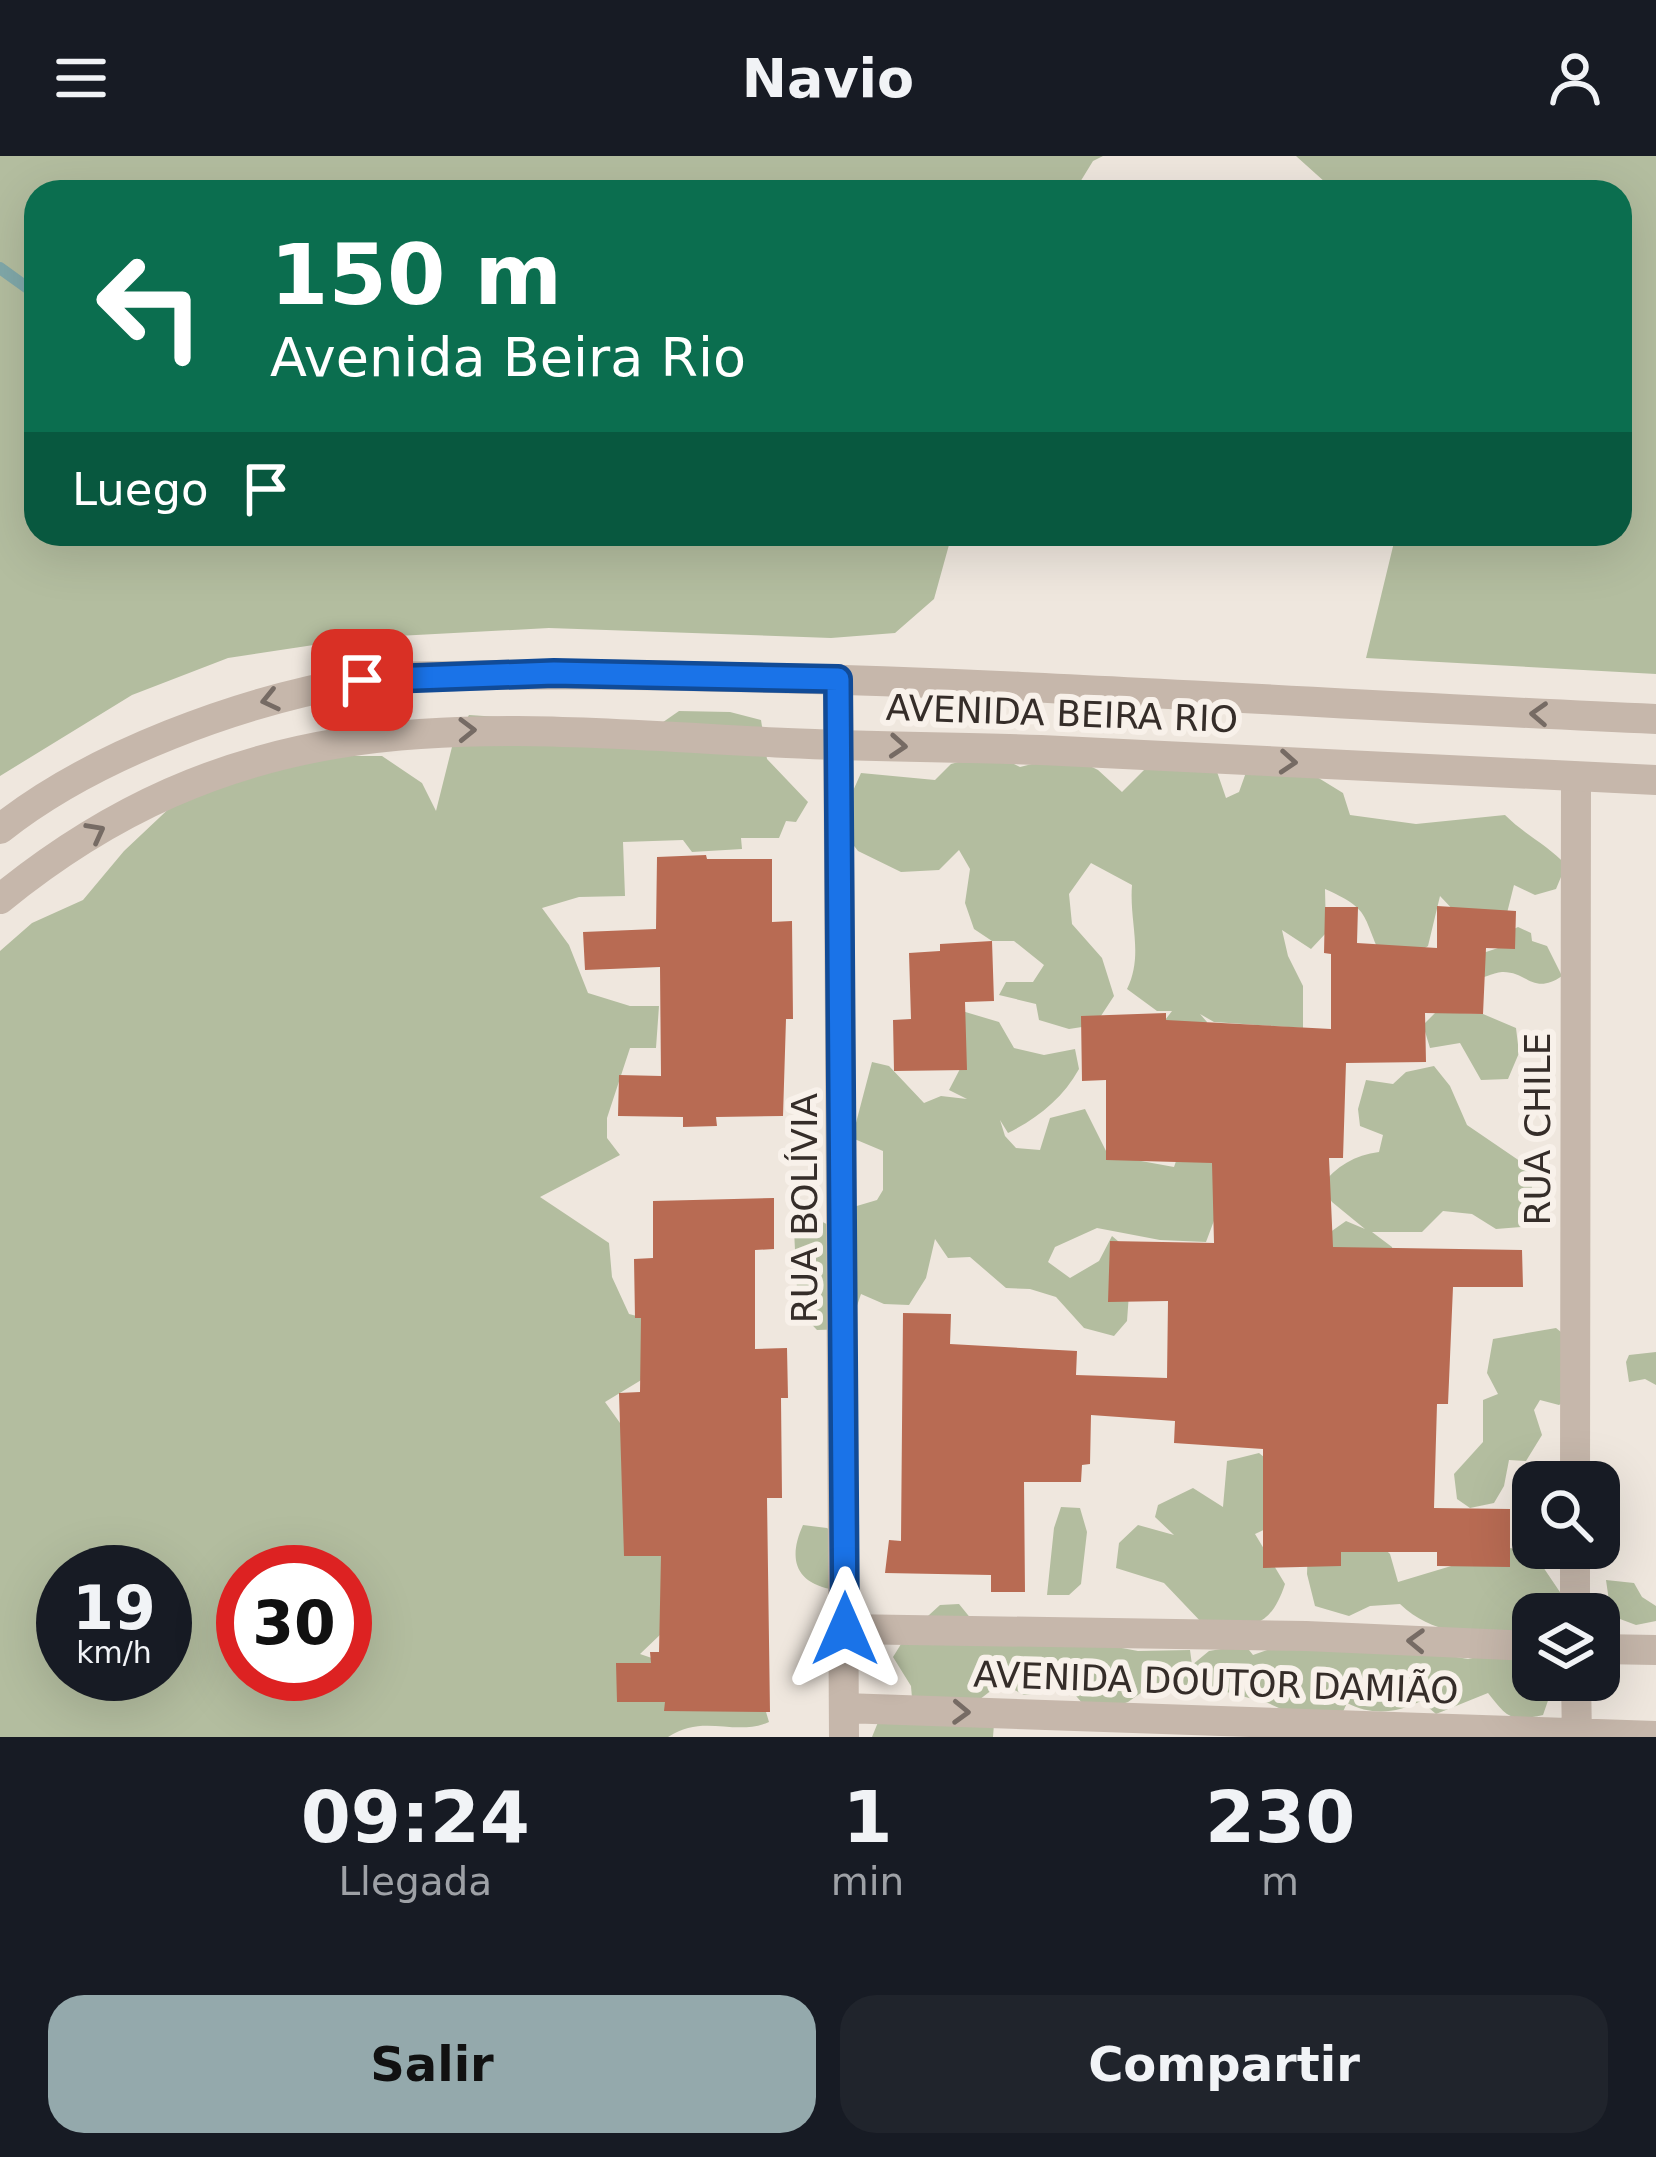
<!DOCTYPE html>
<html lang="es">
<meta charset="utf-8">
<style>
body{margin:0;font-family:"DejaVu Sans",sans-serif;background:#20242c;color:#f1f3f6;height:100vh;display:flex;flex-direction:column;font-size:45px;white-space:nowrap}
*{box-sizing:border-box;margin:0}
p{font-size:39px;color:#9ea1a6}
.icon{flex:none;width:66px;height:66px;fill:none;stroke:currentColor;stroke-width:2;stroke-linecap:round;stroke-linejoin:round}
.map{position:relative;height:1581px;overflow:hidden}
.side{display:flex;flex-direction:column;background:#171b24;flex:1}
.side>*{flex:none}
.guide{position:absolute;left:24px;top:24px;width:1608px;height:366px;border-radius:36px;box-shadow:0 12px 48px #0002;background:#0b6e4f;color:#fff;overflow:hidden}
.controls{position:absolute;left:1512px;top:1305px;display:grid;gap:24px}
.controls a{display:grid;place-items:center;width:108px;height:108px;border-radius:24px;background:#171b24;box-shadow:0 12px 48px #0002;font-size:60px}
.speed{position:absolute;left:36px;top:1389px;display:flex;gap:24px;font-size:60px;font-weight:700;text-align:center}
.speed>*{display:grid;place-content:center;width:156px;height:156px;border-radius:50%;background:#171b24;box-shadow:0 12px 48px #0002;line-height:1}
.speed small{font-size:30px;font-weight:400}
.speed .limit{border:18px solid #d22;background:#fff;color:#111}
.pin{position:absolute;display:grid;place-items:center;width:102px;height:102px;color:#fff;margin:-51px;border-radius:24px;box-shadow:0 6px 18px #0006}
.me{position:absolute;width:132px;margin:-66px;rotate:0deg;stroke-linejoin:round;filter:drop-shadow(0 0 9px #0008)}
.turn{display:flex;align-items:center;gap:42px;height:252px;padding:0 48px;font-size:54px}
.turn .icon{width:156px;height:156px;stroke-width:2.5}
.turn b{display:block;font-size:84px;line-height:102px}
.then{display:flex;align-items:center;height:114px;padding:0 48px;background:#0003;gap:24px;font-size:45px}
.eta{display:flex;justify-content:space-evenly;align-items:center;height:204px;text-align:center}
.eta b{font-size:72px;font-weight:700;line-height:84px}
.primary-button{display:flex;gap:24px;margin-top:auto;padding:24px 48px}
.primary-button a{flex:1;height:138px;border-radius:36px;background:#94a9ac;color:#111;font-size:48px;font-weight:700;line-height:138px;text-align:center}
.primary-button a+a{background:#20242c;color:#f1f3f6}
header{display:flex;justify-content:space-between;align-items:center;height:156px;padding:0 48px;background:#171b24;font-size:54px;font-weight:700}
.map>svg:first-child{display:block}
.green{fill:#b3bd9f;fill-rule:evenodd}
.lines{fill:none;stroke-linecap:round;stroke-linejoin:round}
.stream{stroke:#80a8a9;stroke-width:12}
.building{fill:#b86b53}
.minor{stroke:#c6b7ab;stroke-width:30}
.tertiary{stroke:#c6b7ab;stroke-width:30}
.oneway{stroke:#766b64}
.route-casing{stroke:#114b97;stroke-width:30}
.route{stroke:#1a73e8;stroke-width:21}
.labels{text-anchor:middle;stroke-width:12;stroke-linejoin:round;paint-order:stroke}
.street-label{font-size:36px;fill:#352d29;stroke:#f8f1ea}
</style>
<header><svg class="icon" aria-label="menu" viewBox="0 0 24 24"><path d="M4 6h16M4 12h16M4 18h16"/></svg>Navio<svg class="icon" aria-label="person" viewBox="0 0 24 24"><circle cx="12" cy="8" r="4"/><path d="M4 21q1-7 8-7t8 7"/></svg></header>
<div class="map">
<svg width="1656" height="1581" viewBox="0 0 1656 1581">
<rect width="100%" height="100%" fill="#efe7de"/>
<!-- green -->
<path class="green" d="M 0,0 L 1103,0 L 1093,5 L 1074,36 L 36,36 L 36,378 L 952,378 L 934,443 L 895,477 L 831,482 L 549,472 L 360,482 L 228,502 L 132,539 L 0,620 Z
M 1296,0 L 1656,0 L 1656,518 L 1366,502 L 1396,378 L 1620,378 L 1620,36 L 1336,36 Z
M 679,555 L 730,556 L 761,564 L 767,603 L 808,646 L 796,666 L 786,665 L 779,682 L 741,682 L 742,693 L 692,696 L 683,684 L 623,686 L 625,740 L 579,741 L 542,752 L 569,789 L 588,837 L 630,850 L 659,850 L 656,892 L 630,892 L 607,962 L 607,982 L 620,999 L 540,1041 L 609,1087 L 612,1121 L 629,1158 L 668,1168 L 661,1212 L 605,1246 L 670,1337 L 663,1476 L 640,1498 L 761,1539 L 769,1566 C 734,1581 704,1557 668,1581 L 0,1581 L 0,795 L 32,767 L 83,744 L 124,695 L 195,628 L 329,600 L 382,600 L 422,627 L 436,655 L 454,583 L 469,559 L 656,571 ZM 63,1416 L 165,1416 L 165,1518 L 63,1518 ZM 243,1416 L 345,1416 L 345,1518 L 243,1518 Z
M 992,597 L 1020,611 L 1068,599 L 1098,614 L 1122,636 L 1151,607 L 1215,610 L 1226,642 L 1239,636 L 1249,608 L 1299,610 L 1343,637 L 1350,659 L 1416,668 L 1505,659 C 1525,679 1548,689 1566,709 L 1556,733 L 1535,739 L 1514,729 L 1505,765 L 1458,759 L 1440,740 L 1428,790 L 1406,804 L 1381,800 C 1362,758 1370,753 1325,733 L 1326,777 L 1311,793 L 1282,774 L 1288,800 L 1303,830 L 1303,872 L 1214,866 L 1200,858 L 1207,866 L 1199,892 L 1162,868 L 1172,855 L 1157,855 L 1127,833 C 1144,799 1129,766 1132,729 L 1091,707 L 1069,738 L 1072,768 L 1102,802 L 1114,840 L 1095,869 L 1069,873 L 1039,864 L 1036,848 L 999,839 L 1006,826 L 1033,826 L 1044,809 L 1014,785 L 992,785 L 974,773 L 965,747 L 970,713 L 959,694 L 939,714 L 901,716 L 858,695 L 844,677 L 844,655 L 861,617 L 935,624 L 951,608 Z
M 1518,771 L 1531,777 L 1532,785 L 1547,790 L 1562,820 C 1533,840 1527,815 1502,816 C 1493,817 1480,823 1471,825 L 1478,791 L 1486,796 L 1498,792 L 1505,777 Z
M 962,855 L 999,866 L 1014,892 L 1044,899 L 1075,893 L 1079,913 C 1063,942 1038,962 1008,977 L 1000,964 L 1005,980 L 1016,992 L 1040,994 L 1050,962 L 1085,953 L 1108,999 L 1174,1011 L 1184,982 L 1210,937 L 1218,1054 L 1206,1086 L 1160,1084 L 1097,1072 L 1055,1091 L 1048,1106 L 1070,1122 L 1099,1105 L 1112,1080 L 1132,1097 L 1127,1165 L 1114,1180 L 1084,1172 L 1056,1141 L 1030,1133 L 1006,1132 L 970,1101 L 948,1102 L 935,1083 L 926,1122 L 909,1149 L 884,1148 L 861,1138 L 849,1173 L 817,1174 L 798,1154 L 794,1074 L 813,1061 L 840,1075 L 850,1052 L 877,1044 L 883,1034 L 883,995 L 852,982 L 872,906 L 889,910 L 924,947 L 941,940 L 967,943 L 949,934 L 961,911 Z
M 1436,856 L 1483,858 L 1516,872 L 1519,897 L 1508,923 L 1481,924 L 1460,887 L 1430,892 L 1423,869 Z
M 1434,910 L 1450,930 L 1467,969 L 1530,1012 L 1533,1042 L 1521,1071 L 1496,1073 L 1472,1058 L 1443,1055 L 1422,1076 L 1372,1076 L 1392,1091 L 1396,1113 L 1282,1165 L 1319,1084 L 1346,1065 L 1365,1073 L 1332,1046 L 1321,1030 C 1336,1010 1355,999 1379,996 L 1383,979 L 1360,970 L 1358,953 L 1366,924 L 1393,928 L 1406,916 Z
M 1556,1172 L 1566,1180 L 1572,1240 L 1559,1249 L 1540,1244 L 1534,1254 L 1542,1279 L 1526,1305 L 1509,1304 L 1504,1330 L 1494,1347 L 1470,1352 L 1457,1343 L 1454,1318 L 1483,1286 L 1483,1244 L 1498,1238 L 1487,1217 L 1493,1183 Z
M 1656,1196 L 1656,1229 L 1645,1223 L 1629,1226 L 1626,1206 L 1629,1199 Z
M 1259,1297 L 1284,1317 L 1274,1369 L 1255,1378 L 1285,1428 C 1269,1476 1249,1471 1204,1469 L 1164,1427 L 1116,1412 L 1119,1387 L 1138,1369 L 1174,1379 L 1155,1361 L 1158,1349 L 1193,1332 L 1223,1351 L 1227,1305 Z
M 1061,1351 L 1080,1352 L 1087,1376 L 1081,1428 L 1069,1439 L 1047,1439 L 1054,1372 Z
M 803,1369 L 827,1372 L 838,1380 L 830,1433 C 793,1425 789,1400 803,1369 Z
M 1373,1382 L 1390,1398 L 1398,1426 L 1511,1392 L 1539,1405 L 1568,1448 L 1563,1458 L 1533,1458 L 1533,1479 C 1483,1478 1438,1484 1400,1448 L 1370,1450 L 1349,1460 L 1315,1450 L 1307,1418 L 1308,1388 Z
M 1606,1424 L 1634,1427 L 1642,1441 L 1656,1450 L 1656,1465 L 1636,1469 L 1620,1463 L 1609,1445 Z
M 959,1448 L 972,1464 L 1138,1495 L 1190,1494 L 1192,1509 L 1209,1495 L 1245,1489 L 1253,1499 L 1270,1493 L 1439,1498 L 1468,1503 L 1505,1495 L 1533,1500 L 1533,1524 L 1547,1524 L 1551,1536 L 1543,1559 C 1510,1566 1508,1562 1488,1537 L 1436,1558 L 1421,1545 C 1397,1557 1372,1560 1347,1547 L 1341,1560 L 1312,1567 L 1268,1547 L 1204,1530 L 1155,1527 L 1128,1546 L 1111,1552 L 1083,1548 L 1070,1533 L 1024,1539 L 1001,1527 L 971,1550 L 994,1568 L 993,1581 L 872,1581 L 887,1544 L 912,1542 L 911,1530 L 893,1501 L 906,1480 L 940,1449 Z"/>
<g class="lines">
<!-- stream -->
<path class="stream" d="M 0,112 L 36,138"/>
</g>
<!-- building -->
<path class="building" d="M 706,699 L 707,703 L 772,703 L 772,766 L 792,765 L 793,863 L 786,863 L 783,960 L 716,961 L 717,970 L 683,971 L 683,961 L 618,960 L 619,919 L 661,920 L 660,811 L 585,814 L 583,776 L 656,773 L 657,701 Z
M 1437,750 L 1516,755 L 1515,793 L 1486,792 L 1483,858 L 1425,857 L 1426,906 L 1346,907 L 1343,1002 L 1329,1002 L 1333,1091 L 1522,1094 L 1523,1131 L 1453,1131 L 1448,1248 L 1437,1248 L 1434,1352 L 1510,1353 L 1510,1411 L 1437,1410 L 1437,1396 L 1341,1396 L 1341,1410 L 1263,1412 L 1263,1293 L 1174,1287 L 1175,1265 L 1091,1259 L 1090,1308 L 1082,1309 L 1081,1326 L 1024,1326 L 1025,1436 L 991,1436 L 991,1419 L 885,1417 L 889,1384 L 901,1385 L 903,1157 L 951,1158 L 950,1188 L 1077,1195 L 1076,1219 L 1167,1222 L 1168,1145 L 1108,1146 L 1110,1085 L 1214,1087 L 1212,1007 L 1106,1004 L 1106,924 L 1082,925 L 1081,860 L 1166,857 L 1166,864 L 1331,873 L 1331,798 L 1324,797 L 1325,751 L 1358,751 L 1357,787 L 1437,792 Z
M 992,785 L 994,845 L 965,846 L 967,914 L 894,915 L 893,864 L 911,863 L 909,797 L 940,795 L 940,788 Z
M 774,1042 L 774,1093 L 755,1094 L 755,1193 L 787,1192 L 788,1242 L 781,1242 L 782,1342 L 767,1342 L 770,1556 L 664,1555 L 665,1546 L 617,1546 L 616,1507 L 651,1507 L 650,1496 L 659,1496 L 661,1400 L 624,1400 L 619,1237 L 640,1236 L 641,1162 L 635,1162 L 634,1103 L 653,1102 L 653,1045 Z"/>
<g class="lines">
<!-- minor -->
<path class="minor" d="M 838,523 L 844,1581
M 1575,1326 L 1576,621
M 1575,1392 L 1575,1458
M 845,1473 L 1306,1480 L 1533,1490
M 1599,1493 L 1656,1494
M 1576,1524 L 1577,1581
M 844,1552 L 1656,1580"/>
<!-- tertiary -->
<path class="tertiary" d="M 0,673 C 93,599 241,545 358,525 C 390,519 425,521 458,520 C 549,517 639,519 730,521 C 1039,527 1347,550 1656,563
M 0,743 C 253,537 485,572 787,587 C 872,591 956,591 1041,594 L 1656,624"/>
</g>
<!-- one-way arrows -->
<defs><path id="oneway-chevron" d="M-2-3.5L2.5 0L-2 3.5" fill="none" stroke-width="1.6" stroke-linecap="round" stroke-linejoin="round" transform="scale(3)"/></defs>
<g class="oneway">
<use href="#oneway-chevron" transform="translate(270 544) rotate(167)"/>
<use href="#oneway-chevron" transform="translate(1539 558) rotate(-177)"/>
<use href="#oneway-chevron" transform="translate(467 574) rotate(-1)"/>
<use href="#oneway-chevron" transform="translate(898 590) rotate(4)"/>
<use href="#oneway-chevron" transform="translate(1288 606) rotate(4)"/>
<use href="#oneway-chevron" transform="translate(96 676) rotate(-28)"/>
<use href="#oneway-chevron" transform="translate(1416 1485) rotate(-178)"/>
<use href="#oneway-chevron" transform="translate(961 1556) rotate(2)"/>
</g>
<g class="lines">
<defs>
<path id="route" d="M 362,524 L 554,517 L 838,523 L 845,1473"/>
</defs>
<!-- route casing -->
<use href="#route" class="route-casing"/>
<!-- route -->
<use href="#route" class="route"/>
</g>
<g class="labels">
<!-- street labels -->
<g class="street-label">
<text transform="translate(1062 557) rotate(2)" y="13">AVENIDA BEIRA RIO</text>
<text transform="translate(1537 973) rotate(-90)" y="13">RUA CHILE</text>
<text transform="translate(804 1052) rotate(-90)" y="13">RUA BOLÍVIA</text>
<text transform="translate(1216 1526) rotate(2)" y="13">AVENIDA DOUTOR DAMIÃO</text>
</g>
</g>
</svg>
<div class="controls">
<a><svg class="icon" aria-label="search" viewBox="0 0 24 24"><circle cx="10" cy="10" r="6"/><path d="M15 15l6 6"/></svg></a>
<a><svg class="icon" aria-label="layers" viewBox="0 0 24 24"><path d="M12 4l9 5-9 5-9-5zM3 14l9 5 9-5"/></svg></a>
</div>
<div class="speed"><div>19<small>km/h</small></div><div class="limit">30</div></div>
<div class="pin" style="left:362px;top:524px;background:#d93025"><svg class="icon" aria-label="arrive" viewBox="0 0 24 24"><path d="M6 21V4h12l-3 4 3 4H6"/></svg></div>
<svg class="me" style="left:845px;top:1473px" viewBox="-20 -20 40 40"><path d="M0-17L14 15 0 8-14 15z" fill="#1a73e8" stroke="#fff" stroke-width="4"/></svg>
<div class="guide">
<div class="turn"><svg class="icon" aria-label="left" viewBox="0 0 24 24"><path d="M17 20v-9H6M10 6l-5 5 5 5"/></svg><div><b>150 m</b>Avenida Beira Rio</div></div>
<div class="then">Luego<svg class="icon" aria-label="arrive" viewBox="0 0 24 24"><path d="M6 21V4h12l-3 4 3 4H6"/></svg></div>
</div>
</div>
<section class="side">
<div class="eta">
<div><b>09:24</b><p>Llegada</p></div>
<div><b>1</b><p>min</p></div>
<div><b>230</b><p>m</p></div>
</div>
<div class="primary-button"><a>Salir</a><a>Compartir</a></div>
</section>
